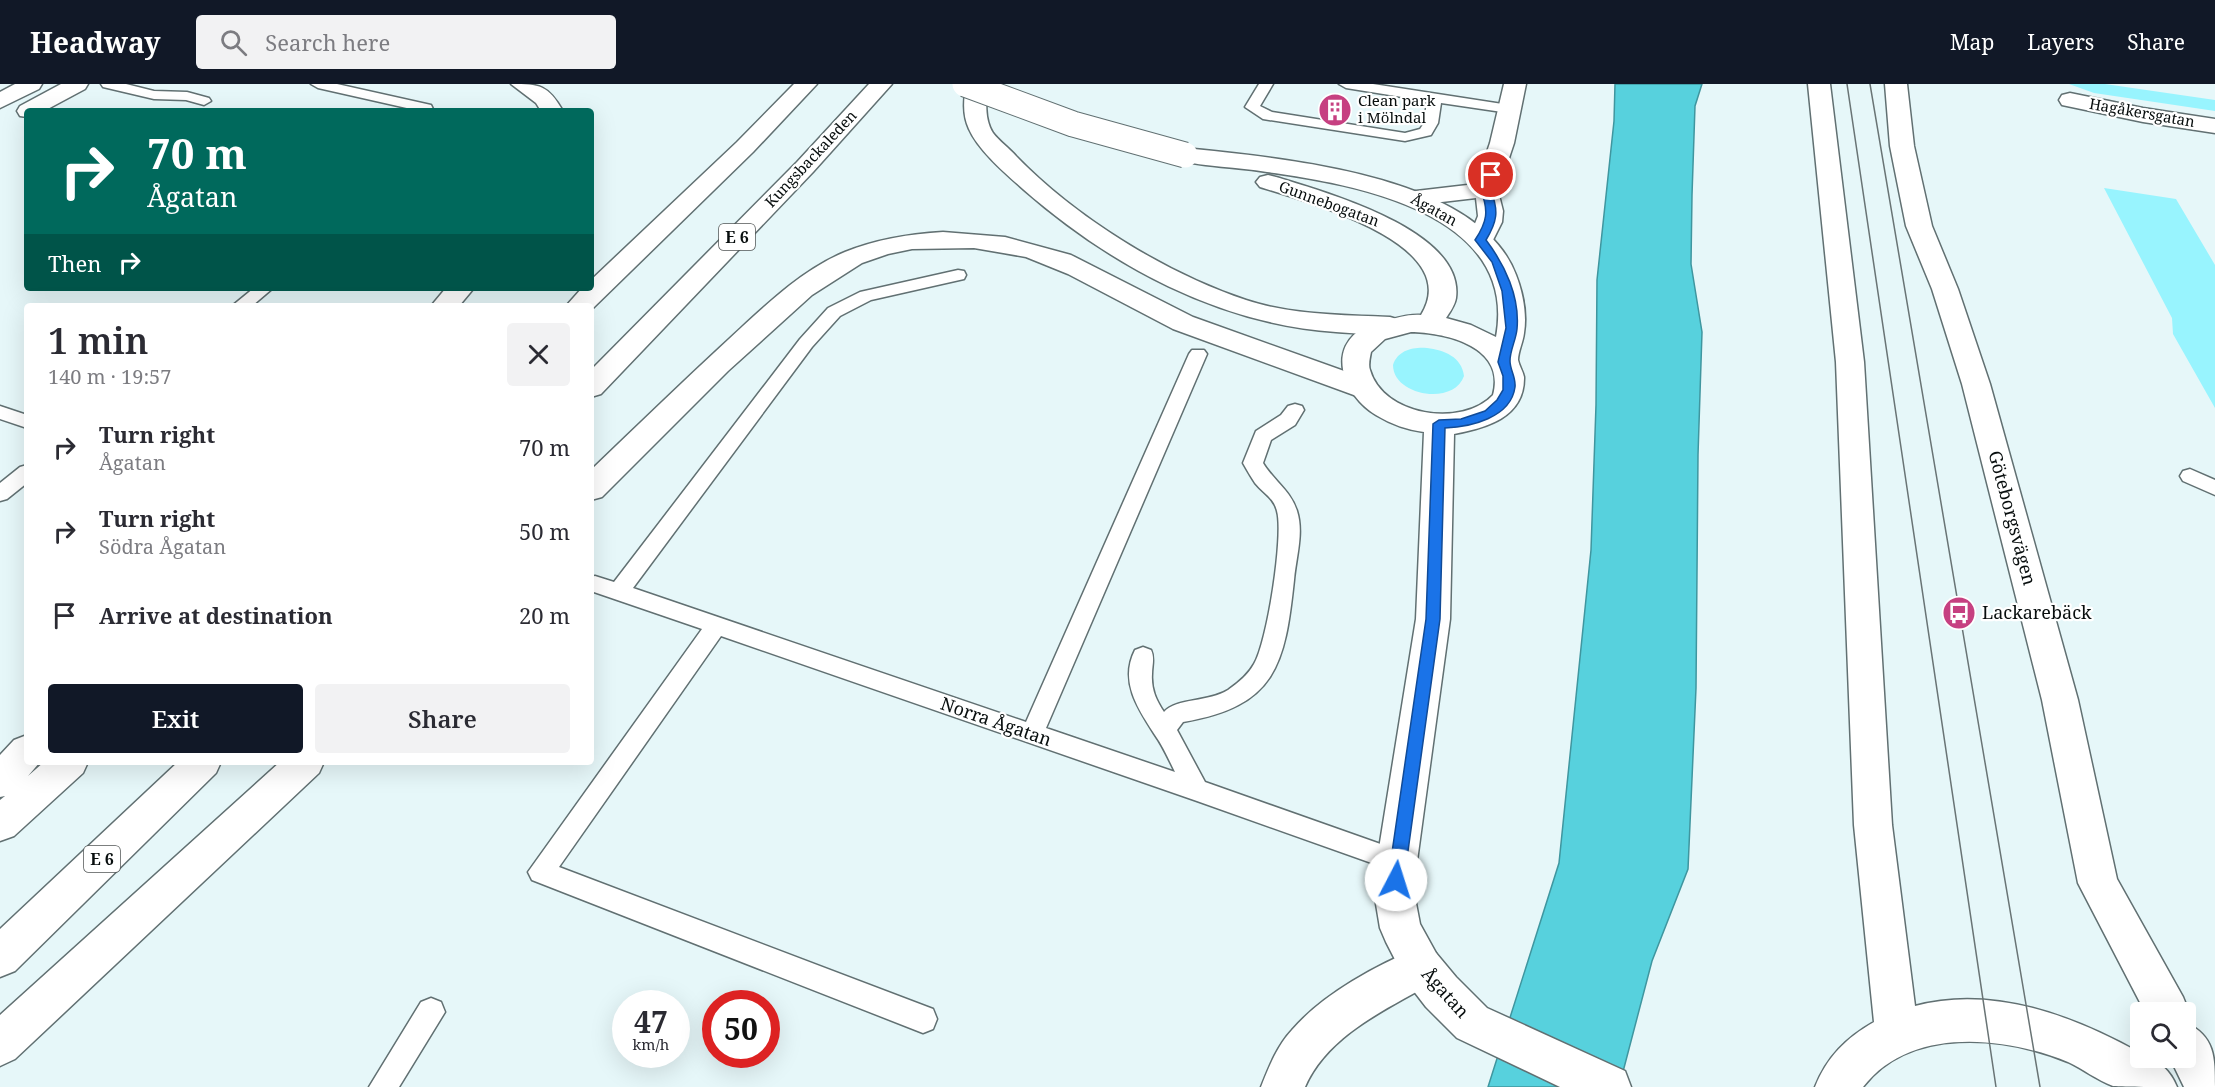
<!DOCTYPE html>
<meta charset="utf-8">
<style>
body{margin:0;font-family:"Noto Serif",serif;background:#f2f2f3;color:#2b2b33;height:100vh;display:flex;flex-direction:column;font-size:22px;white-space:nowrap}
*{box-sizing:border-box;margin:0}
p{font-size:20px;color:#7c7c81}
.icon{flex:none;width:33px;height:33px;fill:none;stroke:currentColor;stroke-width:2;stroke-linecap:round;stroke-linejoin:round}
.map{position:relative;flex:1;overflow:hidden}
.sheet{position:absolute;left:24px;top:219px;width:570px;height:462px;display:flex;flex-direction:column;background:#fff;border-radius:6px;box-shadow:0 6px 24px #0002}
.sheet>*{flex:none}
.banner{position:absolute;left:24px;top:24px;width:570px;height:183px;border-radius:6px;box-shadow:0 6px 24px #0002;background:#00695c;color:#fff;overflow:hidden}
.controls{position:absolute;left:2130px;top:918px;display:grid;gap:12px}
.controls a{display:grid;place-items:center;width:66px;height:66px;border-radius:6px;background:#fff;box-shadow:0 6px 24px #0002;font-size:30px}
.speed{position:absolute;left:612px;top:906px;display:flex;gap:12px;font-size:30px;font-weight:700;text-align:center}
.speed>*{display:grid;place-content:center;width:78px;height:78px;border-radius:50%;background:#fff;box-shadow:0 6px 24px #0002;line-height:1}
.speed small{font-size:15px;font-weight:400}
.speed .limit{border:9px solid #d22;background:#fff;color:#111}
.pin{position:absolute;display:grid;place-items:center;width:51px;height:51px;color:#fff;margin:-26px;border:3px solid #fff;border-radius:50%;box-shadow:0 2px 6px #0007}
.me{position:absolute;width:66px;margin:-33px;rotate:5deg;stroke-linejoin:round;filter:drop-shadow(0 0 4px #0008)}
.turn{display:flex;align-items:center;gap:21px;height:126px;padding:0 24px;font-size:27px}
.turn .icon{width:78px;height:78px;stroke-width:2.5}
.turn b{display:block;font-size:42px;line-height:51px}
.then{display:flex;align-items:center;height:57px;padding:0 24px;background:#0003;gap:12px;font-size:22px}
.round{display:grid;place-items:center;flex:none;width:63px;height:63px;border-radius:6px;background:#f2f2f3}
.headline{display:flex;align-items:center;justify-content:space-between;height:102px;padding:0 24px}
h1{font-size:36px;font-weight:600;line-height:45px}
.action{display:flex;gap:12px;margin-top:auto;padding:12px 24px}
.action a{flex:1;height:69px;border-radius:6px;background:#111827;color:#fff;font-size:24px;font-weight:600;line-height:69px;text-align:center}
.action a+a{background:#f2f2f3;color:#2b2b33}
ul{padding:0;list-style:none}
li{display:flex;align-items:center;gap:18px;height:84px;padding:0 24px}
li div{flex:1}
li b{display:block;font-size:22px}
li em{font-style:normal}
header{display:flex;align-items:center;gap:36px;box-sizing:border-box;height:84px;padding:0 30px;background:#111827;color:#fff}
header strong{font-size:28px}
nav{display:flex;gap:33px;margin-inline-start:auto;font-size:21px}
.search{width:420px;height:54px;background:#f2f2f3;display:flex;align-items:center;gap:15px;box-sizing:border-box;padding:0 21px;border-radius:6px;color:#7c7c81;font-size:22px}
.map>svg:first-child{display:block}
.green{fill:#98f4fe}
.water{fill:#57d1dd;stroke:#3f969f;stroke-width:1.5}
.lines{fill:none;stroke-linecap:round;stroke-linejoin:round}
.lane-casing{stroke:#617072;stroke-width:3}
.street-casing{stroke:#617072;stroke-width:3}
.secondary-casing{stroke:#617072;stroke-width:3}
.highway-casing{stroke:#617072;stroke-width:3}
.lane{fill:#fff;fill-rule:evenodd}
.street{fill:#fff;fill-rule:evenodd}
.secondary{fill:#fff;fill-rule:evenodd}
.highway{fill:#fff;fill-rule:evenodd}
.tram{stroke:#697475;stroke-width:1.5}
.secondary-bridge-casing{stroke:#617072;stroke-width:27;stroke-linecap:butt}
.secondary-bridge{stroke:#fff;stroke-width:25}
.route{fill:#1a73e8;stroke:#114b97;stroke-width:1.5}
.labels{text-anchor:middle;stroke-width:4.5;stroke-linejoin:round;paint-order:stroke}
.far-poi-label{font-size:15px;fill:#080e0e;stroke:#fff;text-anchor:start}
.far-street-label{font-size:15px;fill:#080e0e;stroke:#fff}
.shield{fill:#fff;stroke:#525656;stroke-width:1.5}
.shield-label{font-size:16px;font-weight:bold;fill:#080e0e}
.street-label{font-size:18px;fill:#080e0e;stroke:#fff}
.poi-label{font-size:18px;fill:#080e0e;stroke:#fff;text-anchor:start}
</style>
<header>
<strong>Headway</strong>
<div class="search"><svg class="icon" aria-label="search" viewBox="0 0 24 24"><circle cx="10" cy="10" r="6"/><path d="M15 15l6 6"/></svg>Search here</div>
<nav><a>Map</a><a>Layers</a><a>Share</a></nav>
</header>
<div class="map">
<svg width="2215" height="1003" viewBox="0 0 2215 1003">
<rect width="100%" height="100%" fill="#e6f7f9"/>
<!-- green -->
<path class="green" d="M 2069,0 L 2105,0 L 2215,16 L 2215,27 L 2094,9 Z
M 2104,104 L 2176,115 L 2215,181 L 2215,324 L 2173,250 L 2172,234 Z
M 1427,264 C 1444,266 1462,273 1464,292 C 1454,322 1393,312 1393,281 C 1398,266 1413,263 1427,264 Z"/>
<!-- water -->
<path class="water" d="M 1615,0 L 1702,0 L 1695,22 L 1692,111 L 1691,180 L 1702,248 L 1698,371 L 1696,604 L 1688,785 L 1652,877 L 1619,1003 L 1488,1003 L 1559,779 L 1591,466 L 1596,321 L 1597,196 L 1614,37 Z"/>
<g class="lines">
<defs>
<path id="lane" d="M 101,0 L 126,0 L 154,7 L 187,8 L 209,14 L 211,17 L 204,21 L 186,16 L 154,15 L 103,3 Z
M 311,0 L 337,0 L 431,21 L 434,27 L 420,27 L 318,4 Z
M 1259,0 L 1273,0 L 1260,22 L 1272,28 L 1405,49 L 1420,45 L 1424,39 L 1427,17 L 1346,4 L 1339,0 L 1373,0 L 1509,21 L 1516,25 L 1509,29 L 1441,19 L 1438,39 L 1431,51 L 1405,57 L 1263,35 L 1245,23 Z
M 958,186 L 964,187 L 966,191 L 964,195 L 871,216 L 840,232 L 812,263 L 633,504 L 1026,638 L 1189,270 L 1192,266 L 1204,266 L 1207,270 L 1046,644 L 1175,688 C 1169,676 1163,662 1155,651 C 1138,625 1119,597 1135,566 L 1143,563 L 1151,566 C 1155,574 1152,581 1152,590 C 1151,605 1156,616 1164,628 C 1176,614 1210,618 1228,606 C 1238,599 1248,591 1254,580 C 1267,559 1284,451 1277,427 C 1274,414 1263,409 1255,399 C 1251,393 1247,386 1243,379 L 1256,347 L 1281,331 L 1288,322 L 1295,320 L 1302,322 L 1304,326 L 1295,341 L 1271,356 L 1263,379 C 1273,396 1291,407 1297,427 C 1304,449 1296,473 1294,496 C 1285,581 1276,622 1183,638 L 1177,646 L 1205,698 L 1406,769 L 1409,777 L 1406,785 L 1397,788 L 1197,717 L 721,552 L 559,783 L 933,925 L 937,935 L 933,945 L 923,949 L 532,796 L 528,788 L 702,545 L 591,507 L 591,493 L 595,492 L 614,498 L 800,255 L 828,224 L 860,208 Z
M 254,204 L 273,204 L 252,222 L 232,222 Z
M 0,322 L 27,331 L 27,344 L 0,335 Z
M 27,381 L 27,399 L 7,415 L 0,417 L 0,399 L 20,383 Z
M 2190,385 L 2215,396 L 2215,411 L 2183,397 L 2180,392 L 2183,387 Z
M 431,914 L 441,918 L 445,928 L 399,1003 L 369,1003 L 421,918 Z"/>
<path id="street" d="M 15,0 L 42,0 L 39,5 L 0,24 L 0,8 Z
M 61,0 L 88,0 L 85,5 L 44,27 L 27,27 L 27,33 L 20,32 L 17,27 L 20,22 Z
M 1504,0 L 1526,0 L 1514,59 L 1498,107 L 1503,127 L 1502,138 L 1490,162 L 1481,165 L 1472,162 L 1468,157 L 1478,132 L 1476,114 L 1416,121 L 1407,119 L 1404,114 L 1407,109 L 1416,107 L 1476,100 L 1490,59 Z
M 2070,9 L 2143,24 L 2215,35 L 2215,49 L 2143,38 L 2062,21 L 2059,16 L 2062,11 Z
M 1421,863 L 1436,869 L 1442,883 L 1436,897 C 1389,924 1328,950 1305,1003 L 1261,1003 C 1269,983 1277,962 1292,946 C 1323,910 1378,880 1421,863 Z"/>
<path id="secondary" d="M 1808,0 L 1830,0 L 1864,278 L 1892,741 L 1915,922 C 1992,901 2074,932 2140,969 L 2140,974 C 2159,974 2171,988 2177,1003 C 2163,1003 2124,1003 2113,1002 C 2097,996 2083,985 2068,978 C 2004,952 1910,942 1863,1003 L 1815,1003 C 1827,973 1846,954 1874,938 L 1854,741 L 1836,278 Z
M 1885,0 L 1907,0 L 1914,62 L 1932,142 L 1958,205 L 1990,300 L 2078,616 L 2117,795 L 2183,913 L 2189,928 L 2186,937 L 2186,928 L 2145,928 L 2078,799 L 2042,616 L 1962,300 L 1932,205 L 1906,142 L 1890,62 Z
M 1185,64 C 1277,74 1478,89 1516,191 C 1523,209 1527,231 1524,249 C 1523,258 1518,268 1518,276 C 1519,282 1523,287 1524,293 C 1525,334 1485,344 1454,350 L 1450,535 L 1417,777 L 1415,814 L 1420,840 L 1436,869 L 1456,893 L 1487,924 L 1625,987 L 1631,1003 L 1560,1003 L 1457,954 L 1426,923 L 1406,897 L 1386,858 L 1380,844 L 1375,814 L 1377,777 L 1416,535 L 1424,348 C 1407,346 1391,340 1376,331 C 1344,312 1324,263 1367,242 C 1372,240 1379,239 1385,237 C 1397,234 1408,230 1421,231 C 1466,159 1304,117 1260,103 L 1256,98 L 1260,93 L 1268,91 L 1276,93 C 1324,108 1465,146 1456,214 C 1455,221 1450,228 1446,234 L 1471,241 L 1496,253 C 1519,129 1355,100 1267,88 C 1237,83 1206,83 1177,76 L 1173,71 L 1177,66 ZM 1411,248 C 1448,249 1506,263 1493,311 C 1462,344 1383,332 1370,286 C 1368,281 1370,273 1371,268 L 1385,255 Z
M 2186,939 C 2215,952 2215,974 2215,1003 L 2184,1003 L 2171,976 L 2170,974 L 2186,974 Z"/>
<path id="highway" d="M 511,0 C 540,0 548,1 563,27 L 541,27 L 536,19 Z
M 794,0 L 817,0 L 753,68 L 591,226 L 591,222 L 566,222 L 582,204 L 591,204 L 591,196 L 737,58 Z
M 869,0 L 892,0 L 813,88 L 601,310 L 591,313 L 591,286 L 797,78 Z
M 966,0 L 988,0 C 986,16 984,35 993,49 C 999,57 1009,64 1016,72 C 1075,133 1165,189 1246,216 C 1291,231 1342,231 1390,233 L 1400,236 L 1404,242 L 1400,248 C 1380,253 1357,249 1336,248 C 1219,240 1111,182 1023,105 C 1006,90 978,66 969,45 C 962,30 964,15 966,0 Z
M 943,148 L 1005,153 L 1071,171 L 1193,233 L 1372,297 L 1376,304 L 1372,311 L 1362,314 L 1173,245 L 1068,190 L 1026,173 L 974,164 L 912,165 L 888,170 L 862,179 L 812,211 L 728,287 L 602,413 L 591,416 L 591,386 C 637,342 682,298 729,255 C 764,223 801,186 845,168 C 877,155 909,150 943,148 Z
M 446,204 L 474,204 L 459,222 L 431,222 Z
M 27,651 L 27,678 L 40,678 L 28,692 L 44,678 L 88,678 L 83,689 L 14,752 L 0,757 L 0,716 L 5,712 L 0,713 L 0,671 L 14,656 Z
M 178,678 L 221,678 L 216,689 L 15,887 L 0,893 L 0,845 Z
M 280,678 L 324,678 L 319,689 L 15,975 L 0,982 L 0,931 Z"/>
</defs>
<!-- lane casing -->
<use href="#lane" class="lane-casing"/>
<!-- street casing -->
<use href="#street" class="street-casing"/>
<!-- secondary casing -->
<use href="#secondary" class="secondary-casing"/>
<!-- highway casing -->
<use href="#highway" class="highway-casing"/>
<!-- lane -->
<use href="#lane" class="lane"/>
<!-- street -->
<use href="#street" class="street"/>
<!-- secondary -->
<use href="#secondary" class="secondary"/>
<!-- highway -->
<use href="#highway" class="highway"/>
<!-- tram -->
<path class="tram" d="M 1847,0 L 1996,1003
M 1870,0 L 2040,1003"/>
<defs>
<path id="secondary-bridge" d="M 965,0 L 1073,40 L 1185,71"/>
</defs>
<!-- secondary-bridge casing -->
<use href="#secondary-bridge" class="secondary-bridge-casing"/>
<!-- secondary-bridge -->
<use href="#secondary-bridge" class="secondary-bridge"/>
</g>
<!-- route -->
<path class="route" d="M 1491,88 L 1496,91 L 1491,107 C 1499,127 1497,138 1486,156 C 1505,181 1520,213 1517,245 C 1516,256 1510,266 1510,277 C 1510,286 1516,293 1515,303 C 1511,334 1470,343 1445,344 L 1440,535 L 1404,796 L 1402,801 L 1396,803 L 1390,801 L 1388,796 L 1426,535 L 1433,340 L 1439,336 L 1461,335 L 1485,327 L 1497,316 L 1503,306 L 1503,292 L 1498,278 L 1506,244 L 1502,207 L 1492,178 L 1475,156 C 1487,138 1489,127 1481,107 L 1487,91 Z"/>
<!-- icons -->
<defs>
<symbol id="building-disc" viewBox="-11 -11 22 22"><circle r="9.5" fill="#c64081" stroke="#fff"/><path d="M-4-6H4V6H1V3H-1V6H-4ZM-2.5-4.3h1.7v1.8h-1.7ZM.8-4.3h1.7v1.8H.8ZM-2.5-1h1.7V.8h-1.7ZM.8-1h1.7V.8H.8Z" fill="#fff"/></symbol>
<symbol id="bus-disc" viewBox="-11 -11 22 22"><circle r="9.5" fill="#c64081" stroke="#fff"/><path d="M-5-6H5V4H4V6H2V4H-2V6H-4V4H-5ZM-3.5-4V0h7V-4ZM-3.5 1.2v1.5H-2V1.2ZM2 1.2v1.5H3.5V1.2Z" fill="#fff"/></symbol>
</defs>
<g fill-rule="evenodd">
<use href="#building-disc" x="1316" y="7" width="38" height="38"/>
<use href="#bus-disc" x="1940" y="510" width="38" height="38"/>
</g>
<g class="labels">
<!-- far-poi labels -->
<g class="far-poi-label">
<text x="1358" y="22">Clean park<tspan x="1358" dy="17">i Mölndal</tspan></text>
</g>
<!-- far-street labels -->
<g class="far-street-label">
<text transform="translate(2142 29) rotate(10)" y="5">Hagåkersgatan</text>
<text transform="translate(811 75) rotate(-47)" y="5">Kungsbackaleden</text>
<text transform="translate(1329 120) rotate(20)" y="5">Gunnebogatan</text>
<text transform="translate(1434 126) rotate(29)" y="5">Ågatan</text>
</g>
<!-- shield labels -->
<g class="shield">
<rect x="719" y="140" width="36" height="26" rx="4.5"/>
<rect x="84" y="762" width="36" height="26" rx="4.5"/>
</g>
<g class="shield-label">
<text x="737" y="159">E 6</text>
<text x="102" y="781">E 6</text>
</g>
<!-- street labels -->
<g class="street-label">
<text transform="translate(2012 434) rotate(75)" y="6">Göteborgsvägen</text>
<text transform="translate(996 638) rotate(19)" y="6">Norra Ågatan</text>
<text transform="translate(1445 909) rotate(48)" y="6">Ågatan</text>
</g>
<!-- poi labels -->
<g class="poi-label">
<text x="1982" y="535">Lackarebäck</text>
</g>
</g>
</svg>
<div class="controls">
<a><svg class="icon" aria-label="search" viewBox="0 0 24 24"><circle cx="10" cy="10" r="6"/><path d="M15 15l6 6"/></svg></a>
</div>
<div class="speed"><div>47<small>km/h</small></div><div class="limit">50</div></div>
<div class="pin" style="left:1491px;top:91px;background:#d93025"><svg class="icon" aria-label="arrive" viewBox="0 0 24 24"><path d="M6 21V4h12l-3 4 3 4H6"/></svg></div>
<svg class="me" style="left:1396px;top:796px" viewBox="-20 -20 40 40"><circle r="19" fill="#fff"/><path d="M0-13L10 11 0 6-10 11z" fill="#1a73e8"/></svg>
<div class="banner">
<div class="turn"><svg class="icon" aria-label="right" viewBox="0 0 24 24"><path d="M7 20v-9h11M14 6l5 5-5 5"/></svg><div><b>70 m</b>Ågatan</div></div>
<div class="then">Then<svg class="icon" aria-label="right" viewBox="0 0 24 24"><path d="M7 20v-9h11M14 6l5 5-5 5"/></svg></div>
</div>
<section class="sheet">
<div class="headline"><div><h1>1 min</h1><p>140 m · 19:57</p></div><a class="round"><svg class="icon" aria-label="close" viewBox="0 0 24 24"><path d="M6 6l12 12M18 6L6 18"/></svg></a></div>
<ul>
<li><svg class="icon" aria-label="right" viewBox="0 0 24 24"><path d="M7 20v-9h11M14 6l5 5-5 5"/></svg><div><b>Turn right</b><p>Ågatan</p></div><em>70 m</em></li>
<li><svg class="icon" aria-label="right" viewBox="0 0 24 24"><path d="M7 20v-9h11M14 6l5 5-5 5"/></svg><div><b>Turn right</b><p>Södra Ågatan</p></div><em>50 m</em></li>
<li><svg class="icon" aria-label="arrive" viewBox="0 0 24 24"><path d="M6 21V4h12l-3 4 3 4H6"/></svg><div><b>Arrive at destination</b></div><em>20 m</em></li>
</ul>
<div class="action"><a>Exit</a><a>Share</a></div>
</section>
</div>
